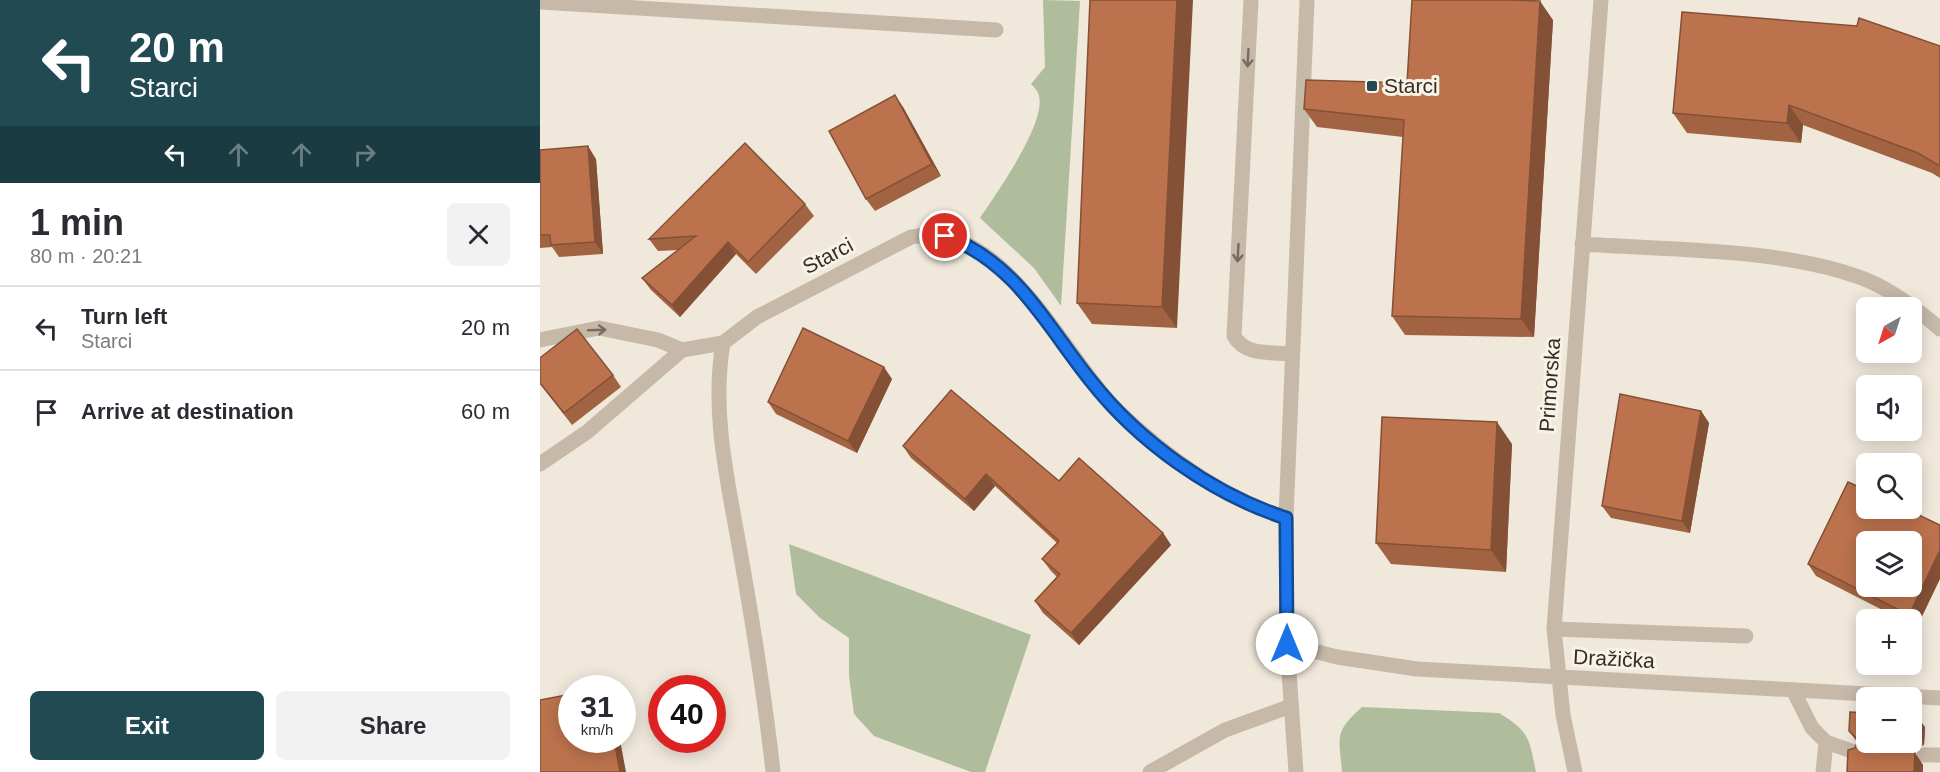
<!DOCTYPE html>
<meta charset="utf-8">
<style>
body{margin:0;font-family:Arial,sans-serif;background:#f2f2f3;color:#2b2b33;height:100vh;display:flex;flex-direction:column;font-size:22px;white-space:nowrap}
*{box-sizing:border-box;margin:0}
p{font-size:20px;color:#7c7c81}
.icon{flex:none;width:33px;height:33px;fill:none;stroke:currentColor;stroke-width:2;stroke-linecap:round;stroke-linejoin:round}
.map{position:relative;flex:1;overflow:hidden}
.panel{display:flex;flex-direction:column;background:#fff;width:540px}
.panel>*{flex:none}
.hud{background:#214a52;color:#fff;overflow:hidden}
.needle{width:39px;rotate:219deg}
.controls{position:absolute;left:1316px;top:297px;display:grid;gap:12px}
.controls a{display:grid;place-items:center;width:66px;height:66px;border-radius:9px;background:#fff;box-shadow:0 3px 15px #0003;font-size:30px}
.speed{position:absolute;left:18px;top:675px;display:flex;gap:12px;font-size:30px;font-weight:700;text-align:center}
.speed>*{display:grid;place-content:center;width:78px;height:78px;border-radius:50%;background:#fff;box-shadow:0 3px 15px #0003;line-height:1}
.speed small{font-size:15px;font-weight:400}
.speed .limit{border:9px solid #d22;background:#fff;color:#111}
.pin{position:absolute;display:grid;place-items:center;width:51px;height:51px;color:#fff;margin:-26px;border:3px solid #fff;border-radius:50%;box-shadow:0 2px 6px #0007}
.me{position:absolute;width:66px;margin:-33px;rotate:0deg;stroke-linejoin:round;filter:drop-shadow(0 0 4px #0008)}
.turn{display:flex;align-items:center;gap:21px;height:126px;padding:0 30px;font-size:27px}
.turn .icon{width:78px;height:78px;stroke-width:2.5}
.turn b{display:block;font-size:42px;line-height:51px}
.lanes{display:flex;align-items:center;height:57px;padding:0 30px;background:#0003;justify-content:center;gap:30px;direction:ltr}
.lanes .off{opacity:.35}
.round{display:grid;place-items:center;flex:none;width:63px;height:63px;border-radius:9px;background:#f2f2f3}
.summary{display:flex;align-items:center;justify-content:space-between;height:102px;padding:0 30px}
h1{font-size:36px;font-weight:800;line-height:45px}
.primary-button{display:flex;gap:12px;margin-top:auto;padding:12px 30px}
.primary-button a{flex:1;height:69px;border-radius:9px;background:#214a52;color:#fff;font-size:24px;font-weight:800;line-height:69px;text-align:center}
.primary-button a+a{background:#f2f2f3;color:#2b2b33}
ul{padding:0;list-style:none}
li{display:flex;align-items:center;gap:18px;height:84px;padding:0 30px;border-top:2px solid #e1e1e2}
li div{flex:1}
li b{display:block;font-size:22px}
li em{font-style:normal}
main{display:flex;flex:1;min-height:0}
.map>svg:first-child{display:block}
.green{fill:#afbd9d}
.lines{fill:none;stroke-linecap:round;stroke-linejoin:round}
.service{stroke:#c7b9a8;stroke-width:15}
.minor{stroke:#c7b9a8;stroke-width:15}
.tertiary{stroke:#c7b9a8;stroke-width:15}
.wall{fill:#a26342}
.shaded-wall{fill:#845036}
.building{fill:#bc734d;stroke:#845036;stroke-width:1.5;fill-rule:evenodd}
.oneway{stroke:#766c62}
.route-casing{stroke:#114b97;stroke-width:15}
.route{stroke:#1a73e8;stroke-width:10}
.poi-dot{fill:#214a52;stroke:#f8f2e7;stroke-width:2}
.labels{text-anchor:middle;stroke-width:6;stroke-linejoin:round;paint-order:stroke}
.poi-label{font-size:21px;fill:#342d28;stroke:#f8f2e7;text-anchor:start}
.street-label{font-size:21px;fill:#342d28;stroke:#f8f2e7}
</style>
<main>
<section class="panel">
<div class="hud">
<div class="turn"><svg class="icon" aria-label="left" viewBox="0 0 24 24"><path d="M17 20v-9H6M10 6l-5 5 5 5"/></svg><div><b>20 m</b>Starci</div></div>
<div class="lanes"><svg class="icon" aria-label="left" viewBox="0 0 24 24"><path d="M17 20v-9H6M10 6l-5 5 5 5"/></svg><svg class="icon off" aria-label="ahead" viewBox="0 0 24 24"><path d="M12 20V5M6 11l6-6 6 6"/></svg><svg class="icon off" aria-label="ahead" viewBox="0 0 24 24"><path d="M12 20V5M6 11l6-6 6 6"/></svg><svg class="icon off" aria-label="right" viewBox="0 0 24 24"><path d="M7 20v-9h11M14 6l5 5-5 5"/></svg></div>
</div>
<div class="summary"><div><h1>1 min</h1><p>80 m · 20:21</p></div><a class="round"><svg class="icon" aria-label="close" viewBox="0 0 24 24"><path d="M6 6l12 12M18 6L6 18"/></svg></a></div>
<ul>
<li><svg class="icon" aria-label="left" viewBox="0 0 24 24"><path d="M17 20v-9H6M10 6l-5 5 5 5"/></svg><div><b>Turn left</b><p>Starci</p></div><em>20 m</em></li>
<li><svg class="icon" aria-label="arrive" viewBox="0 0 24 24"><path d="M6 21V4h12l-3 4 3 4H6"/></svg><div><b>Arrive at destination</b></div><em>60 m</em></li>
</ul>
<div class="primary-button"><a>Exit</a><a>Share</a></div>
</section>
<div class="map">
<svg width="1400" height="772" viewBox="0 0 1400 772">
<rect width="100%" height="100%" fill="#f0e8db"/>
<!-- green -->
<path class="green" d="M 503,0 L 540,1 L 521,306 L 494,268 L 440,218 C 456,194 506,124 499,96 C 498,91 495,88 491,84 L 505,67 Z
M 249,544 L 491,635 L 445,772 L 431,772 L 334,736 L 314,714 L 309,676 L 309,638 L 280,618 L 256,594 Z
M 822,707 L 959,713 C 990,732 989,738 996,772 L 802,772 C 799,736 794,732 822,707 Z"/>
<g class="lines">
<!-- service -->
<path class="service" d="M 711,0 L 694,336 C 705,356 731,352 752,354
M 0,2 L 456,30
M 1014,629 L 1206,636
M 1253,690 L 1272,728 L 1286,742 L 1317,753
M 1384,755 L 1400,755
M 610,772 L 685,730 L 751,706
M 1283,772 L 1286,742"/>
<!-- minor -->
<path class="minor" d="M 1042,244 C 1128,250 1238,248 1319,277 C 1348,287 1377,309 1400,329
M 0,340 L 59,328 L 118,340 L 142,350
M 0,464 L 47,432 L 142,350 L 183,343
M 747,644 L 797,657 L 877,669 L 1400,698
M 233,772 C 225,698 213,624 200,551 C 188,482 171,413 183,343 L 217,317 L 371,237 C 464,218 523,358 579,412 C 627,458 683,498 746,518
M 1035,772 L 1023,715 L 1014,629 L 1061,0"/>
<!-- tertiary -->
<path class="tertiary" d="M 756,772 L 747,644 L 746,518 L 767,0"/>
</g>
<!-- wall -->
<path class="wall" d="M 550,0 L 637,328 L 552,324 L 537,303 Z
M 1013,20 L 994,337 L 865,335 L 852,316 L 863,137 L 777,127 L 764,109 L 867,83 Z
M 1400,46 L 1400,178 L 1392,173 L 1263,125 L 1261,143 L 1147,133 L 1133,113 Z
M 363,107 L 401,176 L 335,211 L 326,199 Z
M 0,150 L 56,159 L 63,254 L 19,257 L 12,247 L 0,248 Z
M 265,204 L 274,216 L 216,274 L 196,254 L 140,317 L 111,290 L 102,278 L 139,250 L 118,251 L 109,239 Z
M 0,358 L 73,375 L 81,387 L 32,425 L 0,384 Z
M 352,379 L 317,453 L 236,414 L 228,402 Z
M 1161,411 L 1169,423 L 1150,533 L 1071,518 L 1062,506 Z
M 972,444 L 966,572 L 851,564 L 836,543 Z
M 363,446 L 519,481 L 623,533 L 631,545 L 539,645 L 503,613 L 495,601 L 517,577 L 511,571 L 502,559 L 517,543 L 455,486 L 434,511 L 371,458 Z
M 1308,482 L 1377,627 L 1371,624 L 1371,620 L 1362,620 L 1276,576 L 1268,564 Z
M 1371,715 L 1385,727 L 1384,745 L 1379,747 L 1375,753 L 1383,765 L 1315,748 L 1317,742 L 1309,731 L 1371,742 Z"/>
<!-- shaded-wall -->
<path class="shaded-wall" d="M 637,0 L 653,0 L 637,328 L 622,307 Z
M 1000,1 L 1013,20 L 994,337 L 981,319 Z
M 355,95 L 363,107 L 401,176 L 392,164 Z
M 1249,105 L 1263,125 L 1261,143 L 1247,123 Z
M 48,146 L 56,159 L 63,254 L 55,242 Z
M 188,242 L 196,254 L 140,317 L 132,305 Z
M 344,367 L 352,379 L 317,453 L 308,441 Z
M 1161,411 L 1169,423 L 1150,533 L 1142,521 Z
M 957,422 L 972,444 L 966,572 L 951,550 Z
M 446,474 L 455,486 L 434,511 L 425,499 Z
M 623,533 L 631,545 L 539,645 L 531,633 Z
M 1400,550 L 1400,579 L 1377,627 L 1369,615 Z
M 1376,715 L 1385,727 L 1384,745 L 1376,733 Z
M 1371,736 L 1379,747 L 1375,753 L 1383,765 L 1383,772 L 1374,772 L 1366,742 L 1371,742 Z
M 74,740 L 80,740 L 86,772 L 80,772 Z"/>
<!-- building -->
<path class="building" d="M 550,0 L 637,0 L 622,307 L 537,303 Z
M 872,0 L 969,0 L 1000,1 L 981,319 L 852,316 L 864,120 L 764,109 L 766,80 L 867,83 Z
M 1142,12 L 1317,26 L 1319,18 L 1400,46 L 1400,166 L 1378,153 L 1249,105 L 1247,123 L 1133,113 Z
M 355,95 L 392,164 L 326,199 L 289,131 Z
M 205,143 L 265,204 L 208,262 L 188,242 L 132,305 L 102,278 L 156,236 L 109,239 Z
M 48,146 L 55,242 L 11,245 L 10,235 L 0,235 L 0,150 Z
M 263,328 L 344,367 L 308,441 L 228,402 Z
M 37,329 L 73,375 L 24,413 L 0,383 L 0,358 Z
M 411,390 L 519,481 L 539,458 L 623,533 L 531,633 L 495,601 L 520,574 L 502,559 L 519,541 L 446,474 L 425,499 L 363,446 Z
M 1080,394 L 1161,411 L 1142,521 L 1062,506 Z
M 842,417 L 957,422 L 951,550 L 836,543 Z
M 1308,482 L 1326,490 L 1326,508 L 1364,508 L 1400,525 L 1400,550 L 1369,615 L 1268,564 ZM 1326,542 L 1371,542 L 1371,586 L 1326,586 Z
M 32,694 L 32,740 L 74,740 L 80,772 L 0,772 L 0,700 Z
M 1310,712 L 1326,713 L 1326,742 L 1366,742 L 1367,748 L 1375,753 L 1374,772 L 1307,772 L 1308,750 L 1315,748 L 1318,740 L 1309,731 Z
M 1371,715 L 1376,715 L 1376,733 L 1371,735 Z"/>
<!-- one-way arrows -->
<defs><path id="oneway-shaft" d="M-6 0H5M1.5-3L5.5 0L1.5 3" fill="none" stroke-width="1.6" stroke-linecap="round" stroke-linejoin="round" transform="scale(1.5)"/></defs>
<g class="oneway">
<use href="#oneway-shaft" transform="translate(708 58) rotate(93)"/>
<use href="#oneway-shaft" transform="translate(698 253) rotate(93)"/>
<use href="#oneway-shaft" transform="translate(57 330) rotate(-2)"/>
</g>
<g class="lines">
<defs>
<path id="route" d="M 405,236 C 476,262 506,325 551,381 C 599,442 672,494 746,518 L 747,644"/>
</defs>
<!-- route casing -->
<use href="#route" class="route-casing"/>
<!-- route -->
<use href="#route" class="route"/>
</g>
<!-- markers -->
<rect class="poi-dot" x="826" y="80" width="12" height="12" rx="3"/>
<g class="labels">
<!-- poi labels -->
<g class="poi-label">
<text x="844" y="93">Starci</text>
</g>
<!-- street labels -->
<g class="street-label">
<text transform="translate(288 256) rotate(-28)" y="7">Starci</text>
<text transform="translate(1010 385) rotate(-86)" y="7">Primorska</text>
<text transform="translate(1074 659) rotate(3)" y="7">Dražička</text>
</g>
</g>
</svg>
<div class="controls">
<a><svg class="needle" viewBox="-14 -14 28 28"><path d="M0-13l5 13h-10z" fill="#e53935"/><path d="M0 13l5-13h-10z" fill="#7c7c81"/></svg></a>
<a><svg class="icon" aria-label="sound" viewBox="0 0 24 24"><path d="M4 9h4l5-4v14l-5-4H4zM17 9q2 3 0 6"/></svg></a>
<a><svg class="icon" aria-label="search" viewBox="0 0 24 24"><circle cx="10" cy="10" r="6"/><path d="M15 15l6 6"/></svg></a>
<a><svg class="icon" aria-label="layers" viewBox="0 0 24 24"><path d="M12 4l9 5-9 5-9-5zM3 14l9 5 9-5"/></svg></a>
<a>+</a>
<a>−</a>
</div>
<div class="speed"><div>31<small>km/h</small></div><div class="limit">40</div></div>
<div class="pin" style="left:405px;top:236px;background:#d93025"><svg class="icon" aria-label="arrive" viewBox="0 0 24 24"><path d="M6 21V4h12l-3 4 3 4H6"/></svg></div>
<svg class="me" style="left:747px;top:644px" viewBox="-20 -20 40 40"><circle r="19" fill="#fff"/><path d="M0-13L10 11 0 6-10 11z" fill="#1a73e8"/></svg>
</div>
</main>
